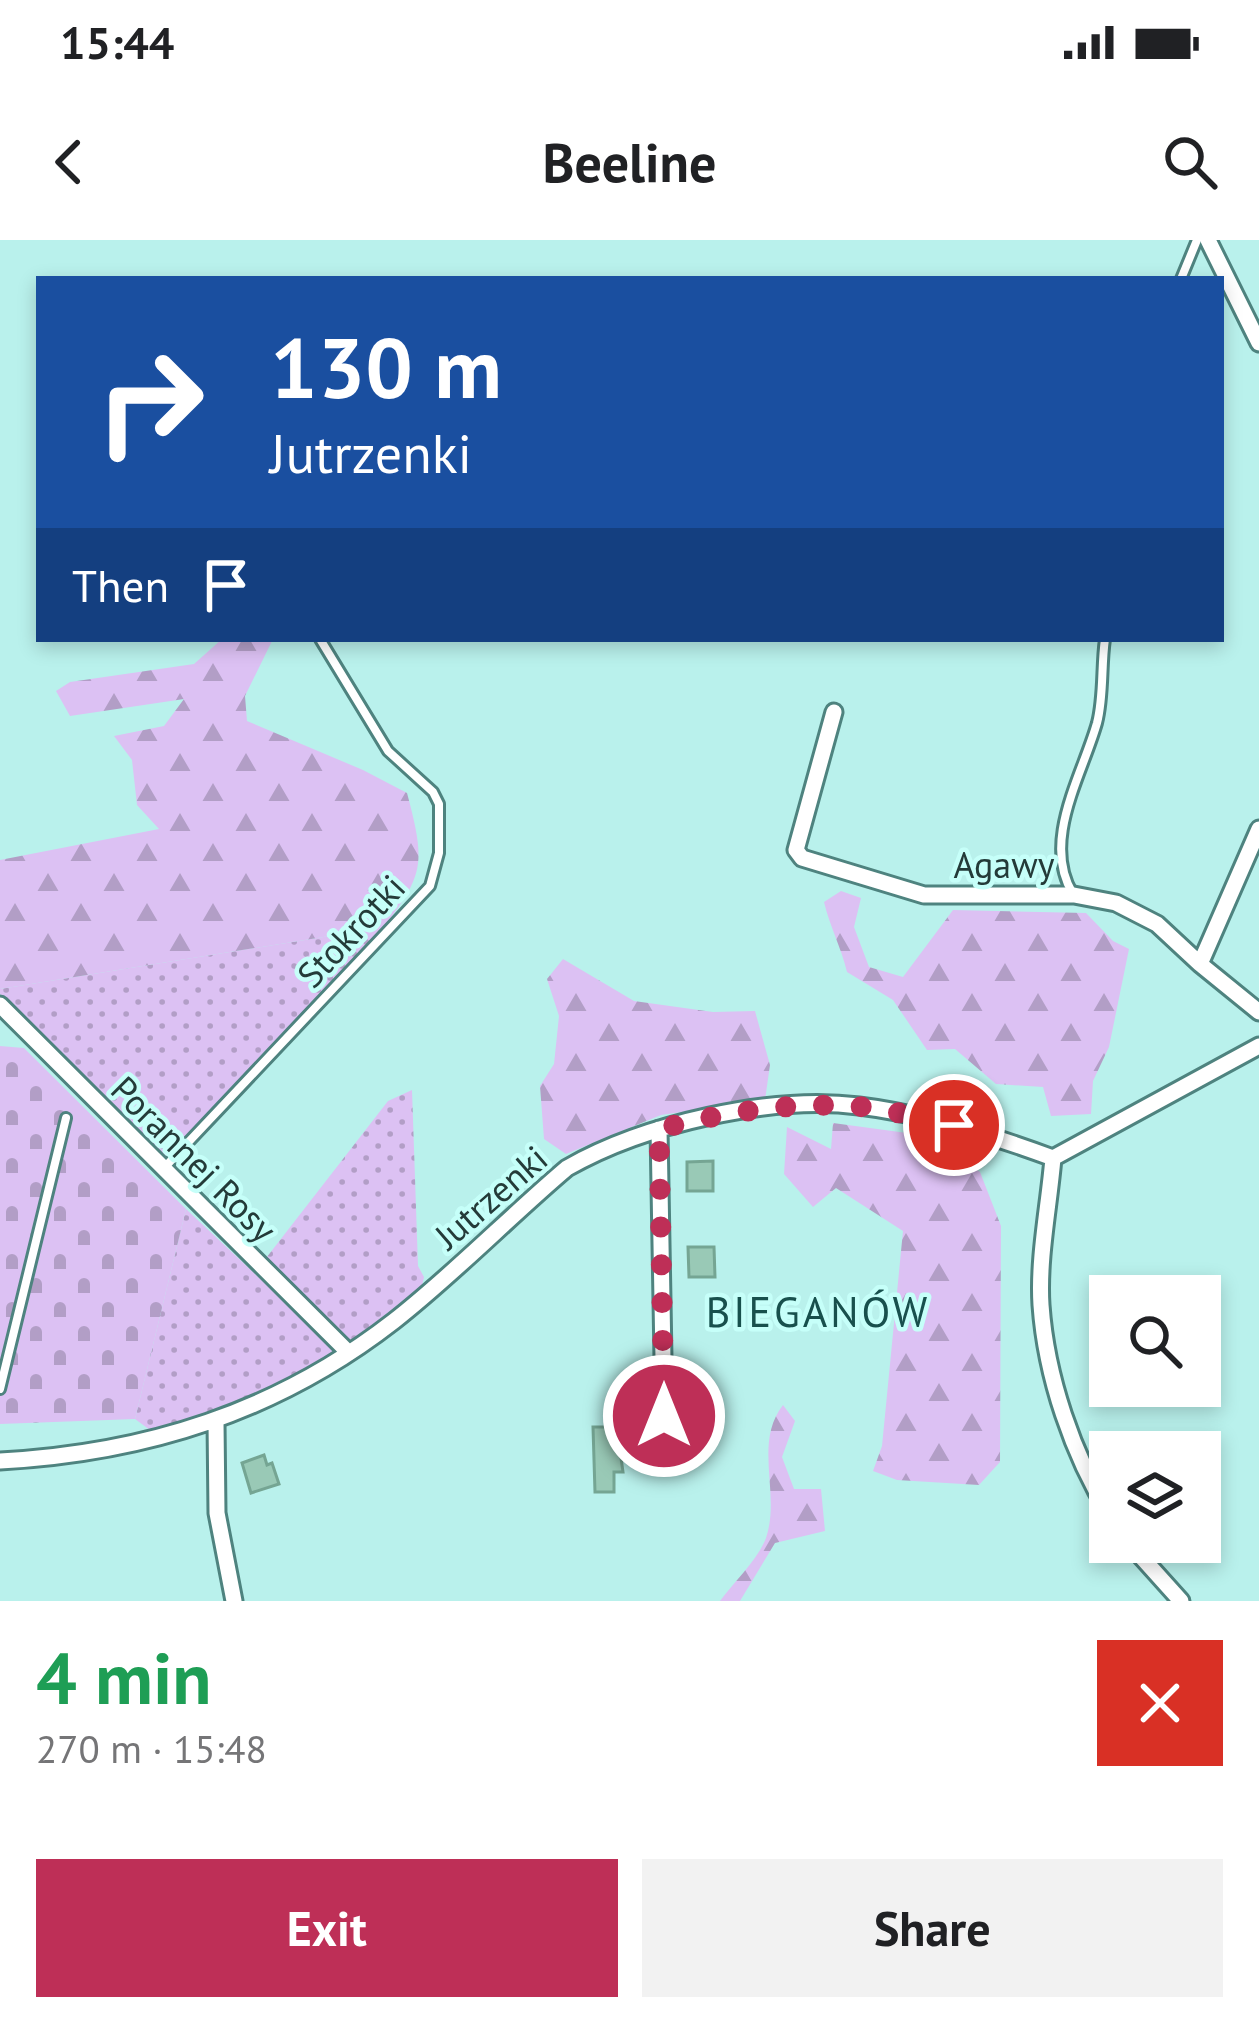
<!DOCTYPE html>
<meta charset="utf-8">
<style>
body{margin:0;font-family:"PT Sans",sans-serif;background:#f2f2f2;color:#202124;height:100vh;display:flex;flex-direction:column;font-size:45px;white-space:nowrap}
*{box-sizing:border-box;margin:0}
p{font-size:39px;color:#757577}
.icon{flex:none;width:66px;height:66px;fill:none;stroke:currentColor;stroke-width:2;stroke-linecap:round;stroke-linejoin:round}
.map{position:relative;height:1361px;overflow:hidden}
.panel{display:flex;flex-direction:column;background:#fff;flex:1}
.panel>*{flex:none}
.guide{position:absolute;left:36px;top:36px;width:1188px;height:366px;border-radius:0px;box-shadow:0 6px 18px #0003;background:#1a4fa0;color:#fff;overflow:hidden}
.controls{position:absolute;left:1089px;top:1035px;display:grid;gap:24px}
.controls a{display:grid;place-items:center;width:132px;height:132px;border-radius:0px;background:#fff;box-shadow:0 6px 18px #0003;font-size:60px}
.pin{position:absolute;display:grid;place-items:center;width:102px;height:102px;color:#fff;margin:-51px;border:6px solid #fff;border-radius:50%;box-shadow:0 3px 12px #0007}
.me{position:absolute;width:132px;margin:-66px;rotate:0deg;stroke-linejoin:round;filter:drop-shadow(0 0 9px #0008)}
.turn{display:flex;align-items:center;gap:42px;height:252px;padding:0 36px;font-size:54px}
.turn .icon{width:156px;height:156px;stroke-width:2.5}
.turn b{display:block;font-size:84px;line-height:102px}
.then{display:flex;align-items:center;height:114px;padding:0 36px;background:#0003;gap:24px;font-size:45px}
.round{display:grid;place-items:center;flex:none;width:126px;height:126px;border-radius:0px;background:#f2f2f2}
.headline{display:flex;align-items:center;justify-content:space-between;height:204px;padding:0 36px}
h1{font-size:72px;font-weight:800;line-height:90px;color:#1e9e55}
.cta{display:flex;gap:24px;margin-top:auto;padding:24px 36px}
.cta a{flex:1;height:138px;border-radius:0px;background:#be2f57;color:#fff;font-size:48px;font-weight:800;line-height:138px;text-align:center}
.cta a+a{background:#f2f2f2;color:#202124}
.status{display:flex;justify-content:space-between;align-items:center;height:84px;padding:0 60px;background:#fff;direction:ltr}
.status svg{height:33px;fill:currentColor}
header{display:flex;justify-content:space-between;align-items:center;height:156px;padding:0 36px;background:#fff;font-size:54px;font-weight:800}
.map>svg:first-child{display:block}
.grass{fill:url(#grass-dots)}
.forest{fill:url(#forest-firs)}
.cemetery{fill:url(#cemetery-stones)}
.building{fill:#99c9b6;stroke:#75a593;stroke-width:3}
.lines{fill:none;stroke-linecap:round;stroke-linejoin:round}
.lane-casing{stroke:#4e837f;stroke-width:14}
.street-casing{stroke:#4e837f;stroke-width:21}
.lane{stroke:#fff;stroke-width:8}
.street{stroke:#fff;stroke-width:15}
.route{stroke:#be2f57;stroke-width:21;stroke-dasharray:0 37.8}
.labels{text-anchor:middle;stroke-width:9;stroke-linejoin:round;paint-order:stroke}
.street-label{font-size:36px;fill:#243b39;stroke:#c6fff9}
.quarter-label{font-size:42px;letter-spacing:3px;fill:#18504d;stroke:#c6fff9}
</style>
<div class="status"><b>15:44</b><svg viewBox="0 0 49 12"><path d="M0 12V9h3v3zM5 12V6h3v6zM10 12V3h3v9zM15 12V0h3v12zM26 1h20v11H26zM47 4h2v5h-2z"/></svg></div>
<header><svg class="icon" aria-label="back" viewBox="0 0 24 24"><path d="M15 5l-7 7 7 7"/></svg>Beeline<svg class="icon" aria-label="search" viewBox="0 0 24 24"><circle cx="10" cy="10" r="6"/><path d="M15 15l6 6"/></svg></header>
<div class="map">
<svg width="1259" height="1361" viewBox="0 0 1259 1361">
<defs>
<pattern id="grass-dots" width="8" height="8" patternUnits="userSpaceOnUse" patternTransform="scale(3)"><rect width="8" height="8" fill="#dcc1f3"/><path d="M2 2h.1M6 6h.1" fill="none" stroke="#b29ec6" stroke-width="1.8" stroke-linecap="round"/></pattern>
<pattern id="forest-firs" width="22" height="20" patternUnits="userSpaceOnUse" patternTransform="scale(3)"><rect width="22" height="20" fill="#dcc1f3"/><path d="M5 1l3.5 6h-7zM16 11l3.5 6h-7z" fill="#b29ec6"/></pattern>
<pattern id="cemetery-stones" width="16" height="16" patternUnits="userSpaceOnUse" patternTransform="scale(3)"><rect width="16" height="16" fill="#dcc1f3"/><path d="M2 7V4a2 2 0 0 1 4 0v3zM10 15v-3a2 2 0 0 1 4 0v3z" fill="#b29ec6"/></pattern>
</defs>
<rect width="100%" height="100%" fill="#b9f1ec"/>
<!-- grass -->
<path class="grass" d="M 348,693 L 375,699 L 167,918 L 160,918 L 0,754 L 0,749 Z
M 412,850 L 418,1026 L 424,1037 L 422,1046 L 352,1101 L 342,1097 L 263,1022 L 388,861 Z
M 186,969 L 335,1109 L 330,1117 L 253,1157 L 154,1193 L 135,1179 Z"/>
<!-- forest -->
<path class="forest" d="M 222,399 L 273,399 L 245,456 L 247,481 L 363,530 L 407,553 C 428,631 422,636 375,699 L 348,693 L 0,749 L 0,620 L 159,589 L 137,565 L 132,520 L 114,496 L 164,486 L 184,459 L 70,476 L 56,451 L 70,442 L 194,424 Z
M 841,651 L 861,658 L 854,687 L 869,727 L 903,737 L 953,670 L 1086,673 L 1113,701 L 1129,709 L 1109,807 L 1093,841 L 1091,874 L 1051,876 L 1043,847 L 996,844 L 955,809 L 927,810 L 893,760 L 847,732 C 841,707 830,687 824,662 Z
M 563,719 L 634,761 L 713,772 L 755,771 L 770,825 L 765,860 L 661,875 L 566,914 L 544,899 L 540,846 L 554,824 L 559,776 L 547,739 Z
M 833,883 L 907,893 L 950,912 L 980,932 L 1001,986 L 1000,1222 L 979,1245 L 897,1240 L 873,1231 L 882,1206 L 903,991 L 836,948 L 813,967 L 784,934 L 787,887 L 831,909 Z
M 783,1165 L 795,1181 L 782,1217 L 794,1249 L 821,1249 L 825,1291 L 775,1303 L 740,1361 L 720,1361 C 734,1342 758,1319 766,1298 C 781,1253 753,1204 783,1165 Z"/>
<!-- cemetery -->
<path class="cemetery" d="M 0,806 L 24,808 L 186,969 L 135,1179 L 0,1184 Z"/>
<!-- building -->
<path class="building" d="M 713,921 L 713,951 L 687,951 L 687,922 Z
M 688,1007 L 714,1007 L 715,1037 L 689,1037 Z
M 593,1187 L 613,1187 L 614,1197 L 618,1197 L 623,1232 L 614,1232 L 614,1252 L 595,1252 Z
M 264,1215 L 267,1225 L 272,1223 L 279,1244 L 251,1253 L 242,1223 Z"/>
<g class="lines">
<defs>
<path id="lane" d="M 1181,39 L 1197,0
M 1073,654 C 1041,601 1082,536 1097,483 C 1104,456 1101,426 1105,399
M 164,928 L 430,646 L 439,613 L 439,564 L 433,552 L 388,511 L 320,399
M 0,1149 L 66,878"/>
<path id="street" d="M 1208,0 L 1259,103
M 834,472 L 796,610 L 802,618 L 924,655 L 1074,655 L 1116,663 L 1157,684 L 1200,724
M 1259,589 L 1200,724 L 1259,772
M 0,765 L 349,1113
M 659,889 L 664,1176
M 1053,918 C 1049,966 1038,1018 1041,1065 C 1046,1137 1073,1215 1110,1275
M 1053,918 L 1259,806
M 216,1182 L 217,1273 L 234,1361
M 0,1221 C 146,1213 277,1172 394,1081 C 454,1034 508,978 567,928 C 644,884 770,855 859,866 C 925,874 991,895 1053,918
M 1128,1302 L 1181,1361"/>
</defs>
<!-- lane casing -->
<use href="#lane" class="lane-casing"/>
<!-- street casing -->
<use href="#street" class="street-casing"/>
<!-- lane -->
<use href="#lane" class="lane"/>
<!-- street -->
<use href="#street" class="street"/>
</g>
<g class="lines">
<!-- route -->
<path class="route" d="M 664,1176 L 659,889 C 722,873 789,862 853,866 C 887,868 921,879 954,885"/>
</g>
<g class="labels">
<!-- street labels -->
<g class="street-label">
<text x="1004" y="638">Agawy</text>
<text transform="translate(351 691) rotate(-47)" y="13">Stokrotki</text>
<text transform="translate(194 919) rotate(45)" y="13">Porannej Rosy</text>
<text transform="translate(491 957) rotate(-41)" y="13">Jutrzenki</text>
</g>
<!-- quarter labels -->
<g class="quarter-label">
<text x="818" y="1087">BIEGANÓW</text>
</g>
</g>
</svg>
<div class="controls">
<a><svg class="icon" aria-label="search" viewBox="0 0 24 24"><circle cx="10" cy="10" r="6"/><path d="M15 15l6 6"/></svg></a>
<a><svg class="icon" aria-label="layers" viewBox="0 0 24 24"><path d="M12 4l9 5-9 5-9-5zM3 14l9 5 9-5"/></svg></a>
</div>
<div class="pin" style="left:954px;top:885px;background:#d93025"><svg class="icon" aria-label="arrive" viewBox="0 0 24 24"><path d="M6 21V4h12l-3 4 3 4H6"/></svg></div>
<svg class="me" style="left:664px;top:1176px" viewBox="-20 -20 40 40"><circle r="17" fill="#be2f57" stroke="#fff" stroke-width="3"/><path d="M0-11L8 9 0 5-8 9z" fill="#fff"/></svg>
<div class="guide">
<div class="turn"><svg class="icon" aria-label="right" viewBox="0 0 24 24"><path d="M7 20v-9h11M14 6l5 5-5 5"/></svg><div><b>130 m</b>Jutrzenki</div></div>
<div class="then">Then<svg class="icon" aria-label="arrive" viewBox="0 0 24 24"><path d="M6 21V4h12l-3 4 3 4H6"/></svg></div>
</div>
</div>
<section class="panel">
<div class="headline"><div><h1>4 min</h1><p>270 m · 15:48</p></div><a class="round" style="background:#d93025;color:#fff"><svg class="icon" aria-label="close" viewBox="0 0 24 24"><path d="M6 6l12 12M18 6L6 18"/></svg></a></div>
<div class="cta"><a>Exit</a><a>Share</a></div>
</section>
